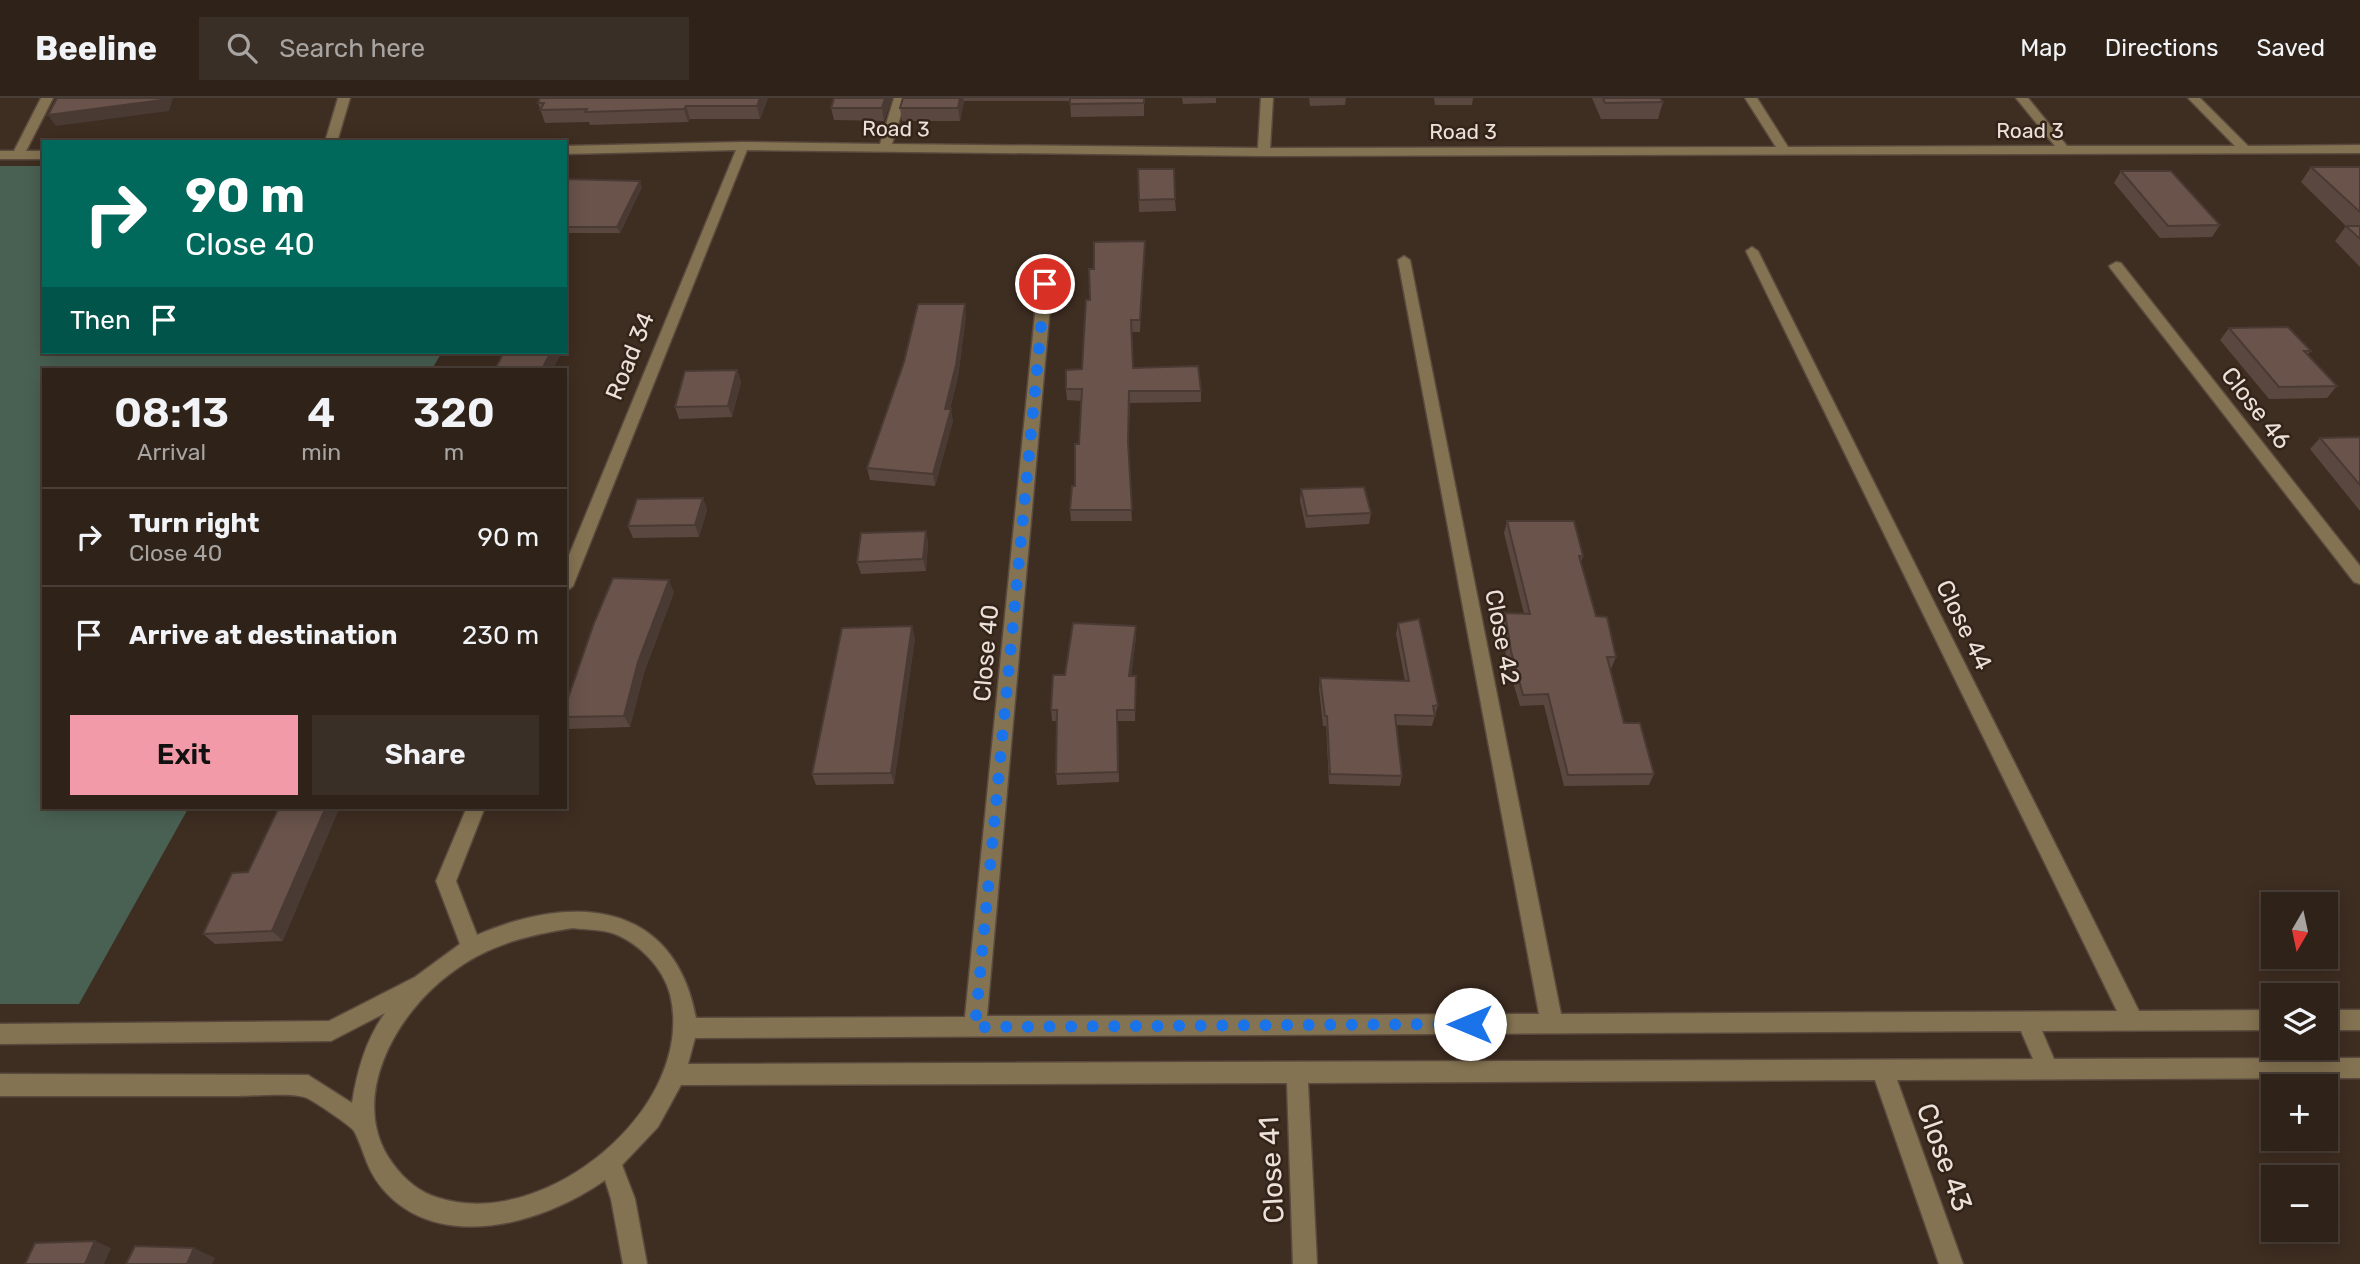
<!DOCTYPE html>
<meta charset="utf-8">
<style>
body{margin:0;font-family:Rubik,sans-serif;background:#3a2f26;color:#f1f3f6;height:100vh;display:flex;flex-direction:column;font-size:26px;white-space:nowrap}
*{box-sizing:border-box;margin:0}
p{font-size:23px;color:#a7a4a2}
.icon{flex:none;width:38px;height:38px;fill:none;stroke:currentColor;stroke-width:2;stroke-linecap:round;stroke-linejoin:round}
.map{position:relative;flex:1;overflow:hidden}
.drawer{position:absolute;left:42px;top:270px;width:525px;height:441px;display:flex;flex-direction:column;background:#2e2219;border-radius:0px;box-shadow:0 4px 18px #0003,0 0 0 2px #493f38}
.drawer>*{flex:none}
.hud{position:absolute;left:42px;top:42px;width:525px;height:214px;border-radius:0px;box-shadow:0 4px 18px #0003,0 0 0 2px #493f38;background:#00695c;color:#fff;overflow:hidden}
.needle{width:46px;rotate:189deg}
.buttons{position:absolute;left:2261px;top:794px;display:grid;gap:14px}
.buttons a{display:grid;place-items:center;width:77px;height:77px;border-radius:0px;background:#2e2219;box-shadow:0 4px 18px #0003,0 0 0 2px #493f38;font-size:35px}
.pin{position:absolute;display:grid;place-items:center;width:60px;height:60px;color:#fff;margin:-30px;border:4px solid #fff;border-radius:50%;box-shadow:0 2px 7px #0007}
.me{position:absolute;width:77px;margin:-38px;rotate:270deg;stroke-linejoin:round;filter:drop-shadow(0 0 5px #0008)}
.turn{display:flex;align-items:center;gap:24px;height:147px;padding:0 28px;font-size:32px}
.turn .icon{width:91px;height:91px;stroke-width:2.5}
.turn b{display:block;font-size:49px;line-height:60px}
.then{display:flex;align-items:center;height:66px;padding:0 28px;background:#0003;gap:14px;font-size:26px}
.eta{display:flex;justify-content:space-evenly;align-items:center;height:119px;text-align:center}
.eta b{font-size:42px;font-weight:600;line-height:49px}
.action{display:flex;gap:14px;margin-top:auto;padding:14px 28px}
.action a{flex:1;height:80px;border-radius:0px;background:#f39aa8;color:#111;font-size:28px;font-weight:600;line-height:80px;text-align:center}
.action a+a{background:#3a2f26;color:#f1f3f6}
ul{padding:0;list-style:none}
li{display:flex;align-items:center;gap:21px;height:98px;padding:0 28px;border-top:2px solid #493f38}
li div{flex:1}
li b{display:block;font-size:26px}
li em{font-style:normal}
header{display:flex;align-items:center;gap:42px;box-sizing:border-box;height:98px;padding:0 35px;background:#2e2219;border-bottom:2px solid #493f38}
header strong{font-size:33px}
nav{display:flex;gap:38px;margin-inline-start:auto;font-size:24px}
.search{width:490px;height:63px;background:#3a2f26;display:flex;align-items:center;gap:18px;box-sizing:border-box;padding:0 24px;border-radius:0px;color:#a7a4a2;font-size:26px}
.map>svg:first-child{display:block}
.green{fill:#496153}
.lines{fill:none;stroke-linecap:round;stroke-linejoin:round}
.minor-casing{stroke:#5a4a3e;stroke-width:3}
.minor{fill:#847352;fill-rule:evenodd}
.wall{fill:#5a4740}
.shaded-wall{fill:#4a3a34}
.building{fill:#69534b;stroke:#4a3a34;stroke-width:2}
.route{stroke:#1a73e8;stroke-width:12;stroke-dasharray:0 21.6}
.labels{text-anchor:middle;stroke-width:5;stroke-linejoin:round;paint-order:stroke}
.far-street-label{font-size:21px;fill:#ece1d9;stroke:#332318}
.street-label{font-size:24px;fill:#ece1d9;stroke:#332318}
.near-street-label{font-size:28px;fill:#ece1d9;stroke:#332318}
</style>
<header>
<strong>Beeline</strong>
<div class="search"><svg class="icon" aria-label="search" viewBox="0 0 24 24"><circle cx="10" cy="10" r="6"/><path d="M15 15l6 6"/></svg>Search here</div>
<nav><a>Map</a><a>Directions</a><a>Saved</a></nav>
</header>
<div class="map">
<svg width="2360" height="1166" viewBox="0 0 2360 1166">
<rect width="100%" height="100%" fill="#3e2d21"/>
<!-- green -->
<path class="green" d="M 0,68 L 44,68 L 44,254 L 442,254 L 432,271 L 44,271 L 44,709 L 189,709 L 79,906 L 0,906 Z"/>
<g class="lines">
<defs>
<path id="minor" d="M 41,0 L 53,0 L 26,53 L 44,53 L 44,61 L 0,61 L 0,53 L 14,53 Z
M 338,0 L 350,0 L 337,44 L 325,44 Z
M 894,0 L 906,0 L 892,46 L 1258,50 L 1261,0 L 1273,0 L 1270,50 L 1776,49 L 1745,0 L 1757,0 L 1788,49 L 2055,48 L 2016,0 L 2028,0 L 2067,48 L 2235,48 L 2188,0 L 2200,0 L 2248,48 L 2360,47 L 2360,55 L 1264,58 L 747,52 L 573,488 L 565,494 L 565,467 L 736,52 L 565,56 L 565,48 L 743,44 L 880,46 Z
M 1752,149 L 1758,153 L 2139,913 L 2273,912 L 2273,932 L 2042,933 L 2054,961 L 2360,960 L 2360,980 L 1897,982 L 1963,1166 L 1939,1166 L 1875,982 L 1308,985 L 1317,1166 L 1293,1166 L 1287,985 L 681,987 L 658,1029 L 622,1067 L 635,1101 L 647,1166 L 623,1166 L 611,1101 L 605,1082 C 545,1125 438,1157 382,1090 C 365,1069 365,1054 354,1033 C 350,1027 315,1004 307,1000 C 294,994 254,998 238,998 C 159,998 79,998 0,998 L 0,976 L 308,977 L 352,1005 C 357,973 366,941 385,915 L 331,943 L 0,946 L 0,926 L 329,923 L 415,879 L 460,846 L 436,783 L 467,709 L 485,709 L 456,783 L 477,837 C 571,796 674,801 696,920 L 965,919 L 1038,186 L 1045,182 L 1052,186 L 987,918 L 1539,916 L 1398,162 L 1404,158 L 1410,162 L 1561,916 L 2117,913 L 1746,153 ZM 573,830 C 587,832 602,831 615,836 C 640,846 663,870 670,896 C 698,1009 545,1134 439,1100 C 420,1095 404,1081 393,1066 C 346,1003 395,916 451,875 C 487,847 528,837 573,830 ZM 2021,933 L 2033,961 L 688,966 L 695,940 Z
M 2116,164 L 2121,165 L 2360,468 L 2360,486 L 2354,484 L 2111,171 L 2109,168 Z
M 2326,912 L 2360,912 L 2360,932 L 2326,932 Z"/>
</defs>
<!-- minor casing -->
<use href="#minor" class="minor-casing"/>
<!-- minor -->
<use href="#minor" class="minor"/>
</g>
<!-- wall -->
<path class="wall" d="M 768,0 L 760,21 L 690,21 L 688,24 L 590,27 L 589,24 L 545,25 L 538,5 Z
M 834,0 L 892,0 L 884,23 L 834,22 L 831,10 Z
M 903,0 L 1144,0 L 1144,18 L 1071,19 L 1070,3 L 964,3 L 960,23 L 902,23 L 900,10 Z
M 1182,0 L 1216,0 L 1216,5 L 1183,6 Z
M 1309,0 L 1346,0 L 1345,7 L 1310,8 Z
M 1434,0 L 1473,0 L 1472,7 L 1435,7 Z
M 1592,0 L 1660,0 L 1663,4 L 1658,21 L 1601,21 Z
M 2311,69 L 2360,69 L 2360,169 L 2335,143 L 2346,128 L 2301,84 Z
M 1138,71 L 1175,101 L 1176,113 L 1139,114 Z
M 2121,73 L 2220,127 L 2212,139 L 2160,140 L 2114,85 Z
M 565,81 L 642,89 L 620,135 L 565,135 Z
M 1145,143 L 1140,234 L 1131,234 L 1133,270 L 1201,293 L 1201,304 L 1130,305 L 1128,354 L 1132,423 L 1071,423 L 1070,412 L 1075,388 L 1079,346 L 1081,303 L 1067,302 L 1066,291 L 1082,271 L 1094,171 Z
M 966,218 L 958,279 L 950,311 L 953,323 L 935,388 L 870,382 L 867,370 Z
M 2229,230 L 2311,253 L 2308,256 L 2337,288 L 2327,300 L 2269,301 L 2220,242 Z
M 737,272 L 741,284 L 732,319 L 679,321 L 675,309 Z
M 2360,339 L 2360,413 L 2310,351 L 2320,340 Z
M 1301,391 L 1371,415 L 1369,426 L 1306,430 L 1300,403 Z
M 703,400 L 707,412 L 699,439 L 633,440 L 628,428 Z
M 1507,423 L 1583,458 L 1581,464 L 1596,518 L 1616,559 L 1611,571 L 1610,571 L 1624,625 L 1654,676 L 1649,687 L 1564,688 L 1544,607 L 1520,608 L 1507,564 L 1501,527 L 1505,515 L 1524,516 L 1504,435 Z
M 926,433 L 928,445 L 926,473 L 861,476 L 857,464 Z
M 674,494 L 644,575 L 630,629 L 568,631 L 565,625 L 565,609 Z
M 1398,525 L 1438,607 L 1432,628 L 1396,627 L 1402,678 L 1400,688 L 1329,686 L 1326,628 L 1323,628 L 1319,591 L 1320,580 L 1405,583 L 1396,536 Z
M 1136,539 L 1131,578 L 1136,589 L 1135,623 L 1118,623 L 1119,684 L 1057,687 L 1056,676 L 1056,623 L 1052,623 L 1051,612 L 1065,577 Z
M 915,540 L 894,686 L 816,687 L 812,676 Z
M 248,774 L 283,843 L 215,846 L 203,836 Z"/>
<!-- shaded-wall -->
<path class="shaded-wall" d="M 163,0 L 173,0 L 169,13 L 56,28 L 48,17 Z
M 760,0 L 768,0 L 760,21 L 757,8 Z
M 885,0 L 892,0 L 884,23 L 882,10 Z
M 960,0 L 963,0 L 964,3 L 960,23 L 958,10 Z
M 686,8 L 690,21 L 688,24 L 684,11 Z
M 640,83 L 642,89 L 620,135 L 617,129 Z
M 1145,143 L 1145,155 L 1140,234 L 1140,222 Z
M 965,206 L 966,218 L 958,279 L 947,322 L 945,311 Z
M 551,254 L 562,254 L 553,271 L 542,271 Z
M 737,272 L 741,284 L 732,319 L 728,308 Z
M 951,311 L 953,323 L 935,388 L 933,376 Z
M 703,400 L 707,412 L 699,439 L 695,427 Z
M 926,433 L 928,445 L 926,473 L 923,461 Z
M 669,482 L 674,494 L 644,575 L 630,629 L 624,618 L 638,564 Z
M 912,528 L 915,540 L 894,686 L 891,675 Z
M 1136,528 L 1136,539 L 1130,589 L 1129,578 Z
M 326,709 L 340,709 L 283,843 L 272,833 Z
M 95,1143 L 111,1150 L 104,1166 L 85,1166 Z
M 194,1150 L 215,1160 L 212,1166 L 187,1166 Z"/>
<!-- building -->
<path class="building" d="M 57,0 L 163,0 L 162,2 L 48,17 Z
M 540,0 L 760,0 L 757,8 L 686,8 L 684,11 L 585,14 L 587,11 L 540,12 L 544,5 L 538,5 Z
M 834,0 L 885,0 L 882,10 L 831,10 Z
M 903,0 L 960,0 L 958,10 L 900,10 Z
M 1070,0 L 1144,0 L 1144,5 L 1070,6 Z
M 1603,0 L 1660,0 L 1663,4 L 1605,5 Z
M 2311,69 L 2360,69 L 2360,114 Z
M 1138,71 L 1174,71 L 1175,101 L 1139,102 Z
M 2121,73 L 2171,73 L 2220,127 L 2168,128 Z
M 565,81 L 640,83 L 617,129 L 565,129 Z
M 2346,128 L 2360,128 L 2360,141 Z
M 1145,143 L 1140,222 L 1131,222 L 1133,270 L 1198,268 L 1201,293 L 1129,293 L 1128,344 L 1132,412 L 1070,412 L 1072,388 L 1075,388 L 1075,346 L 1079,346 L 1082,291 L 1066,291 L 1066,272 L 1082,271 L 1086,202 L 1090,202 L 1089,171 L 1094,171 L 1094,144 Z
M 918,206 L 965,206 L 956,267 L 945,311 L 951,311 L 933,376 L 867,370 L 904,264 Z
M 2288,229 L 2311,253 L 2304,253 L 2337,288 L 2279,289 L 2229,230 Z
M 504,254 L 551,254 L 542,271 L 495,271 Z
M 737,272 L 728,308 L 675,309 L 685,273 Z
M 2360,339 L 2360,387 L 2320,340 Z
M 1364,389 L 1371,415 L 1307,418 L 1301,391 Z
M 703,400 L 695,427 L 628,428 L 637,401 Z
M 1507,423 L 1574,423 L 1583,458 L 1579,458 L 1596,518 L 1607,519 L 1616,559 L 1607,559 L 1624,625 L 1640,625 L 1654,676 L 1568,677 L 1548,596 L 1523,597 L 1511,553 L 1505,515 L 1530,516 Z
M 926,433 L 923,461 L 857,464 L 861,435 Z
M 613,480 L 669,482 L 638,564 L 624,618 L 565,619 L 565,609 L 594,525 Z
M 1419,521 L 1438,607 L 1433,608 L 1435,618 L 1395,617 L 1402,678 L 1330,676 L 1327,618 L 1325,618 L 1320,580 L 1409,583 L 1398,525 Z
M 1073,525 L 1136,528 L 1129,578 L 1136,578 L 1135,612 L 1117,612 L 1118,674 L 1056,676 L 1057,612 L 1051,612 L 1053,577 L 1065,577 Z
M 912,528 L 891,675 L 812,676 L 842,530 Z
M 279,709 L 326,709 L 272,833 L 203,836 L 232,775 L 248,774 Z
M 95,1143 L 85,1166 L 25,1166 L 35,1145 Z
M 135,1148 L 194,1150 L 187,1166 L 126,1166 Z"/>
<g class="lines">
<!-- route -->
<path class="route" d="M 1045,186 L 975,929 L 1470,926"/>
</g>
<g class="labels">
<!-- far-street labels -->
<g class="far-street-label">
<text transform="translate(896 31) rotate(1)" y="7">Road 3</text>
<text x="2030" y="40">Road 3</text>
<text x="1463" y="41">Road 3</text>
</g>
<!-- street labels -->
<g class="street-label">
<text transform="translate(630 258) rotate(-68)" y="8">Road 34</text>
<text transform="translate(2256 310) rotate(52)" y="8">Close 46</text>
<text transform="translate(1964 527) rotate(64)" y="8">Close 44</text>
<text transform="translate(1502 539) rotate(79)" y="8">Close 42</text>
<text transform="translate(986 555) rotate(-85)" y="8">Close 40</text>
</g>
<!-- near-street labels -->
<g class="near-street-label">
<text transform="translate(1945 1059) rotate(70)" y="10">Close 43</text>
<text transform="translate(1271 1072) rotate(-93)" y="10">Close 41</text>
</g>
</g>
</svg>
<div class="buttons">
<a><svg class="needle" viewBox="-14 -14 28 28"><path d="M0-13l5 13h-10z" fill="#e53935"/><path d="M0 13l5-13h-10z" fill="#a7a4a2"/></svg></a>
<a><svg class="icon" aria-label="layers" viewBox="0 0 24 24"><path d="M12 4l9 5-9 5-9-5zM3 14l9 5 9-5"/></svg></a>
<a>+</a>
<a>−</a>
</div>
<div class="pin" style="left:1045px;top:186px;background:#d93025"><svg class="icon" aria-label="arrive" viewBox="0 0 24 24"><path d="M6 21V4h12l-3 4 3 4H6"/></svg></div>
<svg class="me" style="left:1470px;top:926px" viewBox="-20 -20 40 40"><circle r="19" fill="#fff"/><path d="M0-13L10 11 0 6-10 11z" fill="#1a73e8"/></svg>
<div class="hud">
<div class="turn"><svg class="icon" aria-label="right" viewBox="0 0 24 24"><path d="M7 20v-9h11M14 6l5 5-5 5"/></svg><div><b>90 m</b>Close 40</div></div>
<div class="then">Then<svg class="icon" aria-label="arrive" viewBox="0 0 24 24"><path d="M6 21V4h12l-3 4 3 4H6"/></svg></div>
</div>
<section class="drawer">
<div class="eta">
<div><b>08:13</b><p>Arrival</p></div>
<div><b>4</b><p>min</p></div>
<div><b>320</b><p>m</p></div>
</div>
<ul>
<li><svg class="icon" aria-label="right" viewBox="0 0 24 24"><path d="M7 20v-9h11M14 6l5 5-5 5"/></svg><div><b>Turn right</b><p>Close 40</p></div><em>90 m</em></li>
<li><svg class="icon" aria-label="arrive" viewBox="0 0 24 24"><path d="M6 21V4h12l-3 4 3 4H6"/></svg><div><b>Arrive at destination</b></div><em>230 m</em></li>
</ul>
<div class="action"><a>Exit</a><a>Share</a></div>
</section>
</div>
